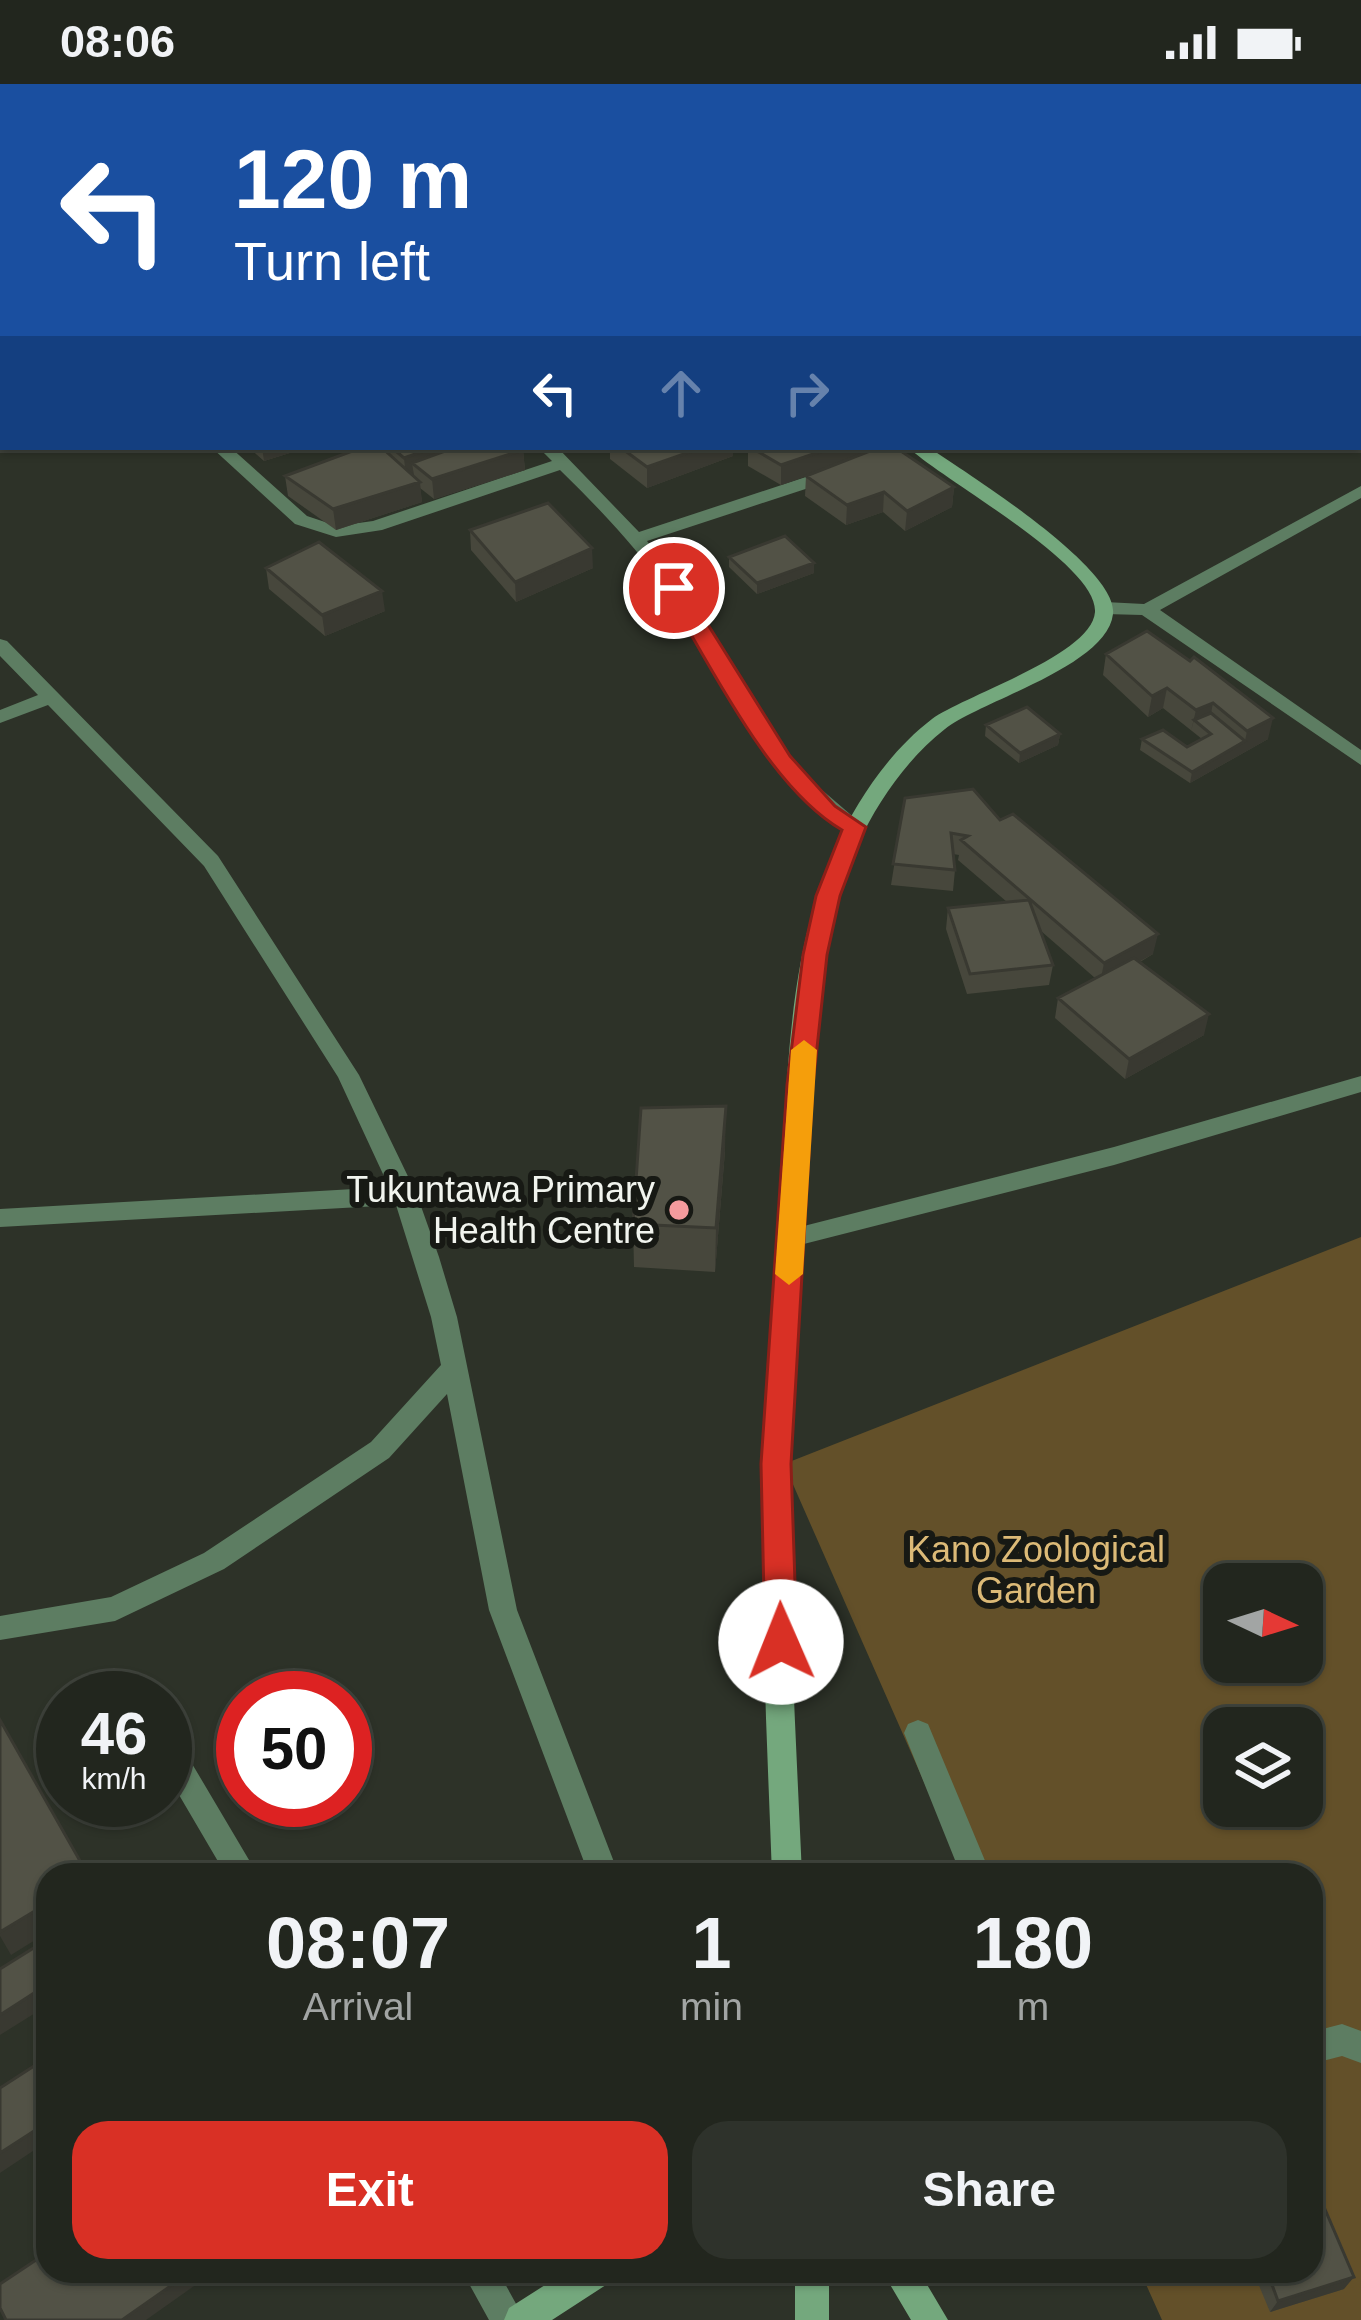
<!DOCTYPE html>
<style>
body{margin:0;font-family:Helvetica,sans-serif;background:#2e322b;color:#f1f3f6;height:100vh;display:flex;flex-direction:column;font-size:45px;white-space:nowrap}
*{box-sizing:border-box;margin:0}
p{font-size:39px;color:#a2a5a4}
.icon{flex:none;width:66px;height:66px;fill:none;stroke:currentColor;stroke-width:2;stroke-linecap:round;stroke-linejoin:round}
.map{position:relative;flex:1;overflow:hidden}
.side{position:absolute;left:36px;top:1779px;width:1287px;height:420px;display:flex;flex-direction:column;background:#22261e;border-radius:36px;box-shadow:0 3px 9px #0004,0 0 0 3px #3f433c}
.side>*{flex:none}
.top-card{position:absolute;left:0px;top:0px;width:1362px;height:366px;box-shadow:0 3px 9px #0004,0 0 0 3px #3f433c;background:#1a4fa0;color:#fff;overflow:hidden}
.needle{width:78px;rotate:94deg}
.tools{position:absolute;left:1203px;top:1479px;display:grid;gap:24px}
.tools a{display:grid;place-items:center;width:120px;height:120px;border-radius:24px;background:#22261e;box-shadow:0 3px 9px #0004,0 0 0 3px #3f433c;font-size:60px}
.speed{position:absolute;left:36px;top:1587px;display:flex;gap:24px;font-size:60px;font-weight:700;text-align:center}
.speed>*{display:grid;place-content:center;width:156px;height:156px;border-radius:50%;background:#22261e;box-shadow:0 3px 9px #0004,0 0 0 3px #3f433c;line-height:1}
.speed small{font-size:30px;font-weight:400}
.speed .limit{border:18px solid #d22;background:#fff;color:#111}
.pin{position:absolute;display:grid;place-items:center;width:102px;height:102px;color:#fff;margin:-51px;border:6px solid #fff;border-radius:50%;box-shadow:0 3px 12px #0007}
.me{position:absolute;width:132px;margin:-66px;rotate:359deg;stroke-linejoin:round;filter:drop-shadow(0 0 9px #0008)}
.turn{display:flex;align-items:center;gap:42px;height:252px;padding:0 36px;font-size:54px}
.turn .icon{width:156px;height:156px;stroke-width:2.5}
.turn b{display:block;font-size:84px;line-height:102px}
.lanes{display:flex;align-items:center;height:114px;padding:0 36px;background:#0003;justify-content:center;gap:60px;direction:ltr}
.lanes .off{opacity:.35}
.eta{display:flex;justify-content:space-evenly;align-items:center;height:204px;text-align:center}
.eta b{font-size:72px;font-weight:700;line-height:84px}
.cta{display:flex;gap:24px;margin-top:auto;padding:24px 36px}
.cta a{flex:1;height:138px;border-radius:36px;background:#d93025;color:#fff;font-size:48px;font-weight:700;line-height:138px;text-align:center}
.cta a+a{background:#2e322b;color:#f1f3f6}
.status{display:flex;justify-content:space-between;align-items:center;height:84px;padding:0 60px;background:#22261e;direction:ltr}
.status svg{height:33px;fill:currentColor}
.map>svg:first-child{display:block}
.green{fill:#635029;fill-rule:evenodd}
.lines{fill:none;stroke-linecap:round;stroke-linejoin:round}
.lane{fill:#5d7d62;fill-rule:evenodd}
.street{fill:#5d7d62;fill-rule:evenodd}
.secondary{fill:#74a87d;fill-rule:evenodd}
.wall{fill:#47473c}
.shaded-wall{fill:#393931}
.building{fill:#525246;stroke:#393931;stroke-width:3}
.route{fill:#d93025;stroke:#8d1f18;stroke-width:3}
.slow{fill:#f59e0b}
.poi-dot{fill:#f59b9d;stroke:#171914;stroke-width:4.5}
.labels{text-anchor:middle;stroke-width:12;stroke-linejoin:round;paint-order:stroke}
.poi-label{font-size:36px;fill:#f1f4ee;stroke:#171914;text-anchor:end}
.park-label{font-size:36px;fill:#dcba77;stroke:#171914}
</style>
<div class="status"><b>08:06</b><svg viewBox="0 0 49 12"><path d="M0 12V9h3v3zM5 12V6h3v6zM10 12V3h3v9zM15 12V0h3v12zM26 1h20v11H26zM47 4h2v5h-2z"/></svg></div>
<div class="map">
<svg width="1361" height="2236" viewBox="0 0 1361 2236">
<rect width="100%" height="100%" fill="#2d3228"/>
<!-- green -->
<path class="green" d="M 1361,1153 L 1361,2236 L 1162,2236 L 1140,2187 L 1311,2187 L 1311,1791 L 965,1791 L 784,1380 ZM 1224,1500 L 1302,1500 L 1302,1578 L 1224,1578 ZM 1224,1644 L 1302,1644 L 1302,1722 L 1224,1722 Z"/>
<g class="lines">
<!-- lane -->
<path class="lane" d="M 918,1636 L 928,1640 L 991,1791 L 961,1791 L 904,1649 L 908,1640 Z
M 165,1647 L 175,1651 L 258,1791 L 226,1791 L 165,1687 Z
M 1342,1940 L 1361,1947 L 1361,1979 L 1342,1972 L 1311,1980 L 1311,1948 Z
M 462,2187 L 498,2187 L 525,2236 L 489,2236 Z"/>
<!-- street -->
<path class="street" d="M 100,0 L 116,0 L 118,3 L 102,3 Z
M 605,0 L 627,0 L 603,3 Z
M 996,0 L 1017,0 L 994,3 Z
M 1182,0 L 1199,0 L 1201,3 L 1184,3 Z
M 1359,86 L 1361,86 L 1361,95 L 1359,95 Z
M 3,132 L 3,142 L 0,143 L 0,133 Z
M 0,155 L 3,156 L 3,168 L 0,167 Z
M 1361,182 L 1361,192 L 1359,193 L 1359,183 Z
M 0,259 L 3,259 L 3,269 L 0,269 Z
M 211,363 L 230,363 L 307,432 L 337,442 L 373,437 L 552,377 L 538,363 L 557,363 L 639,448 L 827,386 L 839,386 L 839,394 L 647,457 L 686,509 L 784,664 L 807,693 L 865,743 L 855,750 L 848,748 C 763,688 726,596 670,512 C 639,466 600,425 560,386 L 382,446 L 336,453 L 295,440 Z
M 896,363 L 922,363 L 872,382 L 863,377 Z
M 1361,402 L 1361,414 L 1160,526 L 1361,666 L 1361,681 L 1142,531 L 1105,530 L 1096,524 L 1105,518 L 1144,520 Z
M 0,555 L 7,557 L 218,772 L 359,991 L 417,1111 L 439,1173 L 457,1233 L 517,1526 L 619,1791 L 589,1791 L 489,1526 L 447,1310 L 389,1374 L 224,1485 L 115,1537 L 0,1556 L 0,1532 L 111,1513 L 204,1469 L 371,1358 L 441,1281 L 431,1233 L 396,1121 L 0,1143 L 0,1125 L 389,1103 L 338,993 L 204,782 L 48,621 L 0,639 L 0,626 L 38,611 L 0,572 Z
M 1361,992 L 1361,1008 L 1114,1081 L 792,1163 L 783,1161 L 780,1154 L 783,1147 L 792,1145 L 1114,1063 Z"/>
<!-- secondary -->
<path class="secondary" d="M 387,0 L 403,0 L 405,3 L 389,3 Z
M 908,363 L 928,363 C 965,388 1119,484 1113,530 C 1107,582 983,616 945,645 C 907,675 878,717 858,760 C 805,876 810,1013 804,1137 C 800,1218 790,1300 789,1382 C 788,1518 796,1655 802,1791 L 772,1791 C 767,1655 760,1519 763,1383 C 764,1299 776,1214 780,1130 C 787,1009 785,877 835,764 C 857,716 890,667 932,635 C 965,611 1092,571 1095,528 C 1098,480 942,396 908,363 Z
M 567,2187 L 614,2187 L 609,2199 L 552,2236 L 504,2236 L 509,2224 Z
M 795,2187 L 829,2187 L 829,2236 L 795,2236 Z
M 882,2187 L 919,2187 L 948,2236 L 911,2236 Z"/>
</g>
<!-- wall -->
<path class="wall" d="M 248,363 L 309,363 L 264,377 Z
M 363,363 L 520,363 L 523,366 L 525,386 L 434,415 L 420,404 L 422,418 L 336,446 L 288,412 L 285,392 Z
M 610,363 L 733,363 L 733,372 L 647,404 L 610,375 Z
M 748,363 L 864,363 L 864,369 L 954,403 L 952,423 L 905,447 L 883,428 L 846,441 L 805,412 L 806,392 L 781,401 L 748,382 Z
M 470,446 L 593,484 L 516,518 L 471,466 Z
M 729,473 L 814,489 L 757,510 L 729,483 Z
M 266,484 L 385,527 L 325,552 L 269,505 Z
M 1147,547 L 1268,655 L 1190,699 L 1140,666 L 1142,655 L 1187,663 L 1202,655 L 1163,624 L 1148,633 L 1103,591 L 1106,570 Z
M 986,641 L 1060,650 L 1058,661 L 1019,679 L 985,652 Z
M 905,714 L 1000,736 L 1153,870 L 1140,878 L 1204,951 L 1125,995 L 1055,934 L 1058,914 L 1095,894 L 1041,847 L 1053,881 L 1049,901 L 967,910 L 946,845 L 948,824 L 1007,818 L 958,776 L 959,771 L 953,770 L 955,786 L 953,807 L 891,801 Z
M 725,1067 L 715,1188 L 634,1183 L 633,1140 Z
M 1253,2187 L 1311,2187 L 1344,2205 L 1270,2228 Z"/>
<!-- shaded-wall -->
<path class="shaded-wall" d="M 3,60 L 3,80 L 0,81 L 0,61 Z
M 262,363 L 309,363 L 264,377 Z
M 435,363 L 489,363 L 412,379 L 414,391 L 406,394 L 404,374 Z
M 704,363 L 733,363 L 733,372 L 647,404 L 647,383 Z
M 834,363 L 864,363 L 864,372 L 781,401 L 781,381 Z
M 523,366 L 525,386 L 434,415 L 432,395 Z
M 420,398 L 422,418 L 336,446 L 333,425 Z
M 954,403 L 952,423 L 905,447 L 907,427 Z
M 884,408 L 883,428 L 846,441 L 847,421 Z
M 592,464 L 593,484 L 516,518 L 515,498 Z
M 814,479 L 814,489 L 757,510 L 757,499 Z
M 382,507 L 385,527 L 325,552 L 322,531 Z
M 1167,604 L 1163,624 L 1148,633 L 1152,612 Z
M 1213,619 L 1209,640 L 1194,636 L 1191,647 L 1196,626 Z
M 1273,634 L 1268,655 L 1190,699 L 1192,688 L 1245,657 L 1247,647 Z
M 1060,650 L 1058,661 L 1019,679 L 1020,669 Z
M 1158,850 L 1153,870 L 1100,899 L 1104,879 Z
M 1209,930 L 1204,951 L 1125,995 L 1129,975 Z
M 726,1022 L 725,1067 L 715,1188 L 716,1144 Z
M 48,1819 L 48,1848 L 11,1871 L 0,1852 L 0,1848 Z
M 48,1900 L 48,1921 L 0,1951 L 0,1931 Z
M 48,2038 L 48,2057 L 0,2089 L 0,2069 Z
M 192,2187 L 199,2187 L 204,2195 L 146,2236 L 122,2236 Z
M 1354,2193 L 1344,2205 L 1270,2228 L 1278,2217 Z"/>
<!-- building -->
<path class="building" d="M 20,0 L 83,0 L 87,3 L 10,3 Z
M 164,0 L 247,0 L 236,3 L 168,3 Z
M 0,23 L 3,23 L 3,60 L 0,61 Z
M 363,363 L 381,363 L 420,398 L 333,425 L 285,392 Z
M 391,363 L 435,363 L 404,374 Z
M 456,363 L 520,363 L 523,366 L 432,395 L 412,379 Z
M 620,363 L 704,363 L 647,383 Z
M 750,363 L 834,363 L 781,381 Z
M 880,363 L 895,363 L 954,403 L 907,427 L 884,408 L 847,421 L 806,392 Z
M 548,419 L 592,464 L 515,498 L 470,446 Z
M 785,452 L 814,479 L 757,499 L 729,473 Z
M 319,458 L 382,507 L 322,531 L 266,484 Z
M 1147,547 L 1190,577 L 1194,573 L 1273,634 L 1247,647 L 1213,619 L 1196,626 L 1167,604 L 1152,612 L 1106,570 Z
M 1027,623 L 1060,650 L 1020,669 L 986,641 Z
M 1211,629 L 1245,657 L 1192,688 L 1142,655 L 1163,646 L 1187,663 L 1211,650 L 1194,636 Z
M 973,705 L 1000,736 L 1013,730 L 1158,850 L 1104,879 L 961,756 L 968,752 L 951,749 L 955,786 L 893,780 L 905,714 Z
M 1029,816 L 1053,881 L 970,890 L 948,824 Z
M 1134,874 L 1209,930 L 1129,975 L 1058,914 Z
M 726,1022 L 716,1144 L 633,1140 L 641,1024 Z
M 0,1636 L 88,1791 L 48,1791 L 48,1819 L 0,1848 Z
M 48,1855 L 48,1900 L 0,1931 L 0,1885 Z
M 48,1973 L 48,2038 L 0,2069 L 0,2004 Z
M 1315,2102 L 1354,2193 L 1278,2217 L 1267,2187 L 1311,2187 L 1311,2103 Z
M 48,2134 L 48,2154 L 40,2140 Z
M 48,2168 L 48,2187 L 192,2187 L 122,2236 L 6,2236 L 0,2224 L 0,2200 Z"/>
<!-- route -->
<path class="route" d="M 674,498 L 685,504 L 790,672 L 835,722 L 866,743 L 840,812 L 827,871 L 813,1001 L 791,1380 L 797,1558 L 792,1568 L 781,1572 L 769,1568 L 765,1558 L 761,1380 L 787,1001 L 803,871 L 816,812 L 842,746 C 768,703 709,578 664,504 Z"/>
<!-- slow -->
<path class="slow" d="M 804,956 L 817,966 L 803,1190 L 789,1201 L 775,1190 L 791,966 Z"/>
<!-- markers -->
<circle class="poi-dot" cx="679" cy="1126" r="12"/>
<g class="labels">
<!-- poi labels -->
<g class="poi-label">
<text x="655" y="1118">Tukuntawa Primary<tspan x="655" dy="41">Health Centre</tspan></text>
</g>
<!-- park labels -->
<g class="park-label">
<text x="1036" y="1478">Kano Zoological<tspan x="1036" dy="41">Garden</tspan></text>
</g>
</g>
</svg>
<div class="tools">
<a><svg class="needle" viewBox="-14 -14 28 28"><path d="M0-13l5 13h-10z" fill="#e53935"/><path d="M0 13l5-13h-10z" fill="#a2a5a4"/></svg></a>
<a><svg class="icon" aria-label="layers" viewBox="0 0 24 24"><path d="M12 4l9 5-9 5-9-5zM3 14l9 5 9-5"/></svg></a>
</div>
<div class="speed"><div>46<small>km/h</small></div><div class="limit">50</div></div>
<div class="pin" style="left:674px;top:504px;background:#d93025"><svg class="icon" aria-label="arrive" viewBox="0 0 24 24"><path d="M6 21V4h12l-3 4 3 4H6"/></svg></div>
<svg class="me" style="left:781px;top:1558px" viewBox="-20 -20 40 40"><circle r="19" fill="#fff"/><path d="M0-13L10 11 0 6-10 11z" fill="#d93025"/></svg>
<div class="top-card">
<div class="turn"><svg class="icon" aria-label="left" viewBox="0 0 24 24"><path d="M17 20v-9H6M10 6l-5 5 5 5"/></svg><div><b>120 m</b>Turn left</div></div>
<div class="lanes"><svg class="icon" aria-label="left" viewBox="0 0 24 24"><path d="M17 20v-9H6M10 6l-5 5 5 5"/></svg><svg class="icon off" aria-label="ahead" viewBox="0 0 24 24"><path d="M12 20V5M6 11l6-6 6 6"/></svg><svg class="icon off" aria-label="right" viewBox="0 0 24 24"><path d="M7 20v-9h11M14 6l5 5-5 5"/></svg></div>
</div>
<section class="side">
<div class="eta">
<div><b>08:07</b><p>Arrival</p></div>
<div><b>1</b><p>min</p></div>
<div><b>180</b><p>m</p></div>
</div>
<div class="cta"><a>Exit</a><a>Share</a></div>
</section>
</div>
